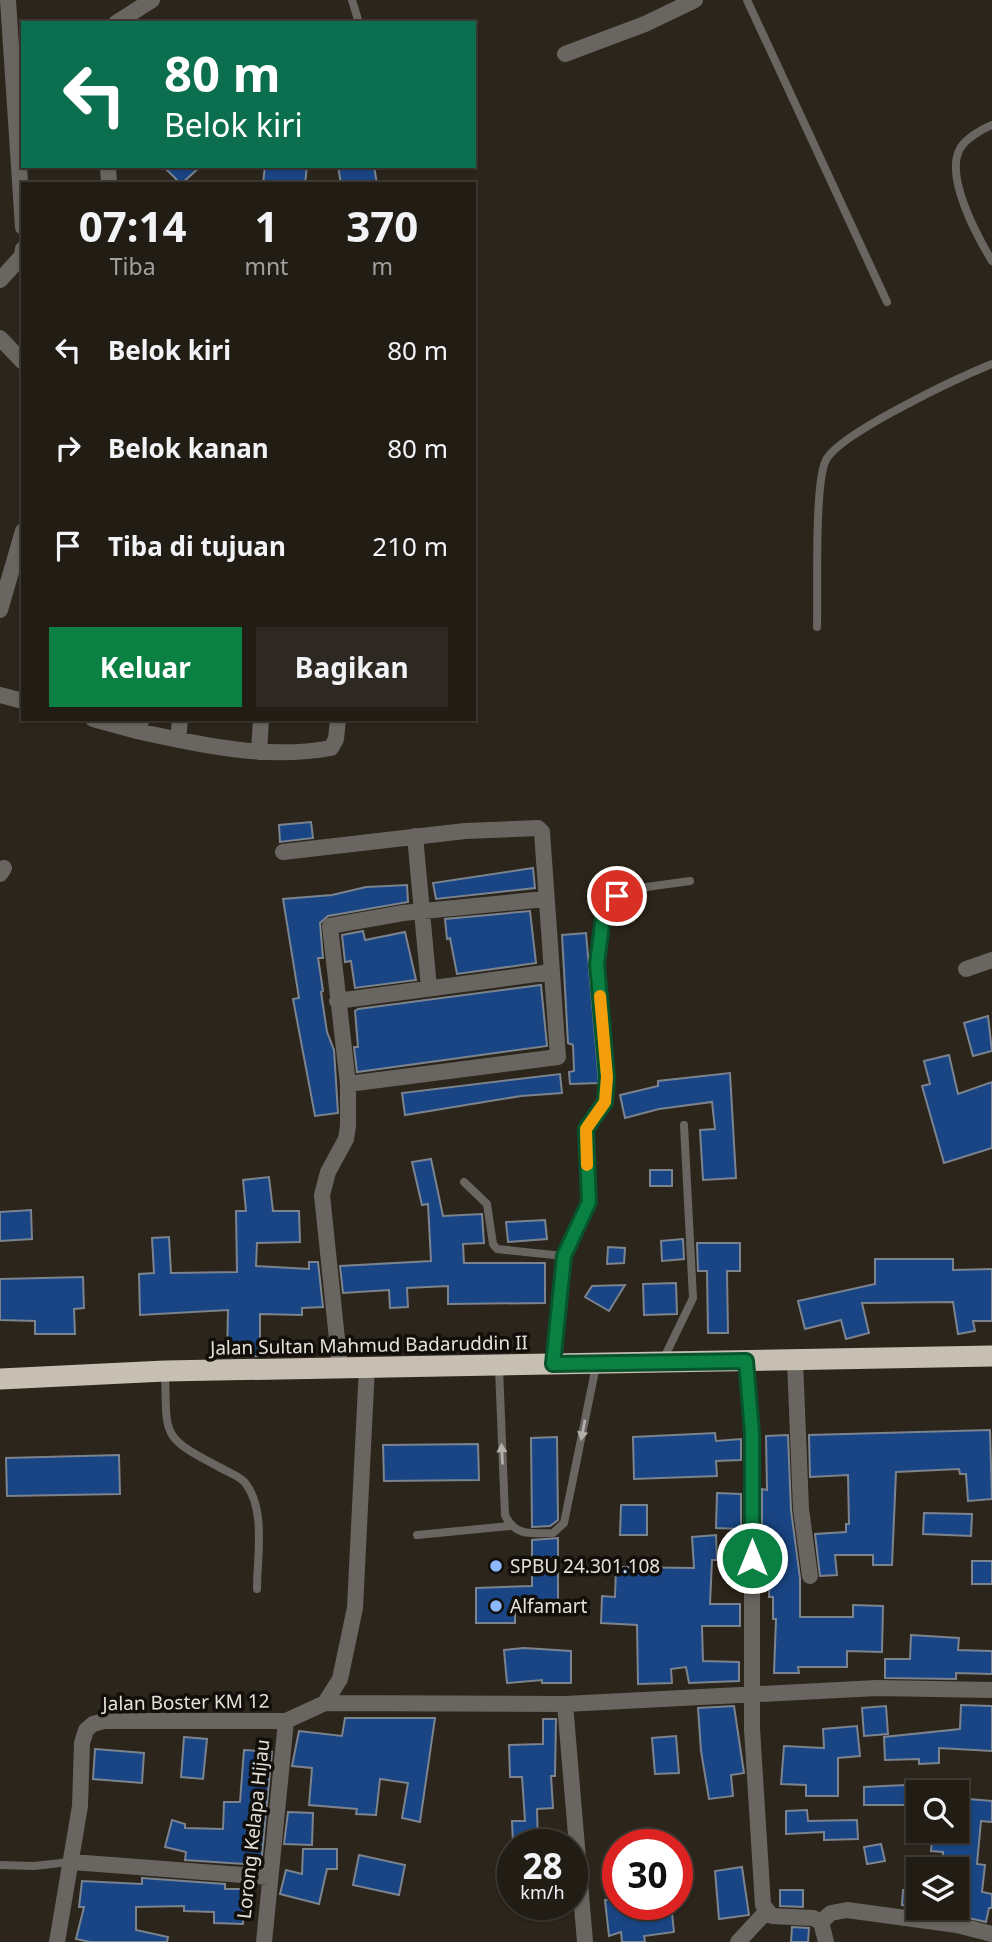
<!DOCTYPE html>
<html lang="id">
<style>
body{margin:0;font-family:"Noto Sans",sans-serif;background:#2d2922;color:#f1f3f6;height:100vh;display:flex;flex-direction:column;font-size:26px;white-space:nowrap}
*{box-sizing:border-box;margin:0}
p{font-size:23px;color:#a2a1a0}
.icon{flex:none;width:38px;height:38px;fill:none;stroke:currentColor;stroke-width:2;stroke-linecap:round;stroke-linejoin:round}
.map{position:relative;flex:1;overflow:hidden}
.details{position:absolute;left:21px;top:182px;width:455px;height:539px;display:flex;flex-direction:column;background:#211c14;border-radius:0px;box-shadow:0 2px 5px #0004,0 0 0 2px #3e3a34}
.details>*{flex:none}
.hud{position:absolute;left:21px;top:21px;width:455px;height:147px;border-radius:0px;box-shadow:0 2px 5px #0004,0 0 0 2px #3e3a34;background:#0b6e4f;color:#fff;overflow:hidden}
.controls{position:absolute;left:906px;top:1780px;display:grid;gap:14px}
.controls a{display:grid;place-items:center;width:63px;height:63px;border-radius:0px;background:#211c14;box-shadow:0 2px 5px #0004,0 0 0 2px #3e3a34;font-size:35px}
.speed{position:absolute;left:497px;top:1829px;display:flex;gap:14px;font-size:35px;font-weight:700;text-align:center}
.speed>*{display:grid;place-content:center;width:91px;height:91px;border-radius:50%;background:#211c14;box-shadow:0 2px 5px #0004,0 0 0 2px #3e3a34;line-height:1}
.speed small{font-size:18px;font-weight:400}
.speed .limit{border:10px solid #d22;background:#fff;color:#111}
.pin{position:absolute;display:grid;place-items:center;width:60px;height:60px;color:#fff;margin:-30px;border:4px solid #fff;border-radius:50%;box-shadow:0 2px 7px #0007}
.me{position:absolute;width:77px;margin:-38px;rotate:0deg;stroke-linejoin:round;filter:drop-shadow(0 0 5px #0008)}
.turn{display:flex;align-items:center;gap:24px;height:147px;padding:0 28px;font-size:32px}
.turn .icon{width:91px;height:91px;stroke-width:2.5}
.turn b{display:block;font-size:49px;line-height:60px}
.eta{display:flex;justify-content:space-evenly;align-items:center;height:119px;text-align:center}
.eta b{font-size:42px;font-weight:700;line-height:49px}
.cta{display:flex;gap:14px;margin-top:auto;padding:14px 28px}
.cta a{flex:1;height:80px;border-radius:0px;background:#0b8043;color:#fff;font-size:28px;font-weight:700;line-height:80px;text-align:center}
.cta a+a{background:#2d2922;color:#f1f3f6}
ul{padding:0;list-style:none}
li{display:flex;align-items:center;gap:21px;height:98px;padding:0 28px}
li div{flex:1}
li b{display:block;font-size:26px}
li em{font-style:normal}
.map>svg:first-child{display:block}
.building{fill:#194584;stroke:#7b838f;stroke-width:2}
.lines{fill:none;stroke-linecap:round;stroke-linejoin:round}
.lane{stroke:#696661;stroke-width:8}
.street{stroke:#696661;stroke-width:16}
.highway{stroke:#c7bfb2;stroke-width:21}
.oneway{fill:#b3afaa}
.route-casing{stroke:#07532c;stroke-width:18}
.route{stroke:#0b8043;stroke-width:12}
.slow{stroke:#f59e0b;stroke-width:12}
.poi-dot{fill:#8cb9fc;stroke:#120f0a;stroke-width:2.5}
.labels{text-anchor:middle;stroke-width:7;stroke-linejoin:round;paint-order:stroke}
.street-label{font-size:19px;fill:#e5e0da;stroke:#120f0a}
.poi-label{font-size:19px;fill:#e5e0da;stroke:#120f0a;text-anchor:start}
</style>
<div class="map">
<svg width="992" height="1942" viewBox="0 0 992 1942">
<rect width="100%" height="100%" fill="#2c251b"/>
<!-- building -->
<path class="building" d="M 163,166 L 201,166 L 181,184 Z
M 265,166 L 307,166 L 305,184 L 263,184 Z
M 338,166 L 374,166 L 377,184 L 341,184 Z
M 311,822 L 313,838 L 280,842 L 279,825 Z
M 533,868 L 535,888 L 436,899 L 433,883 Z
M 407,885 L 408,902 L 328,916 L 320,923 L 323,958 L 318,958 L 323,991 L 321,992 L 327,1032 L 334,1050 L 338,1113 L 315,1116 L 293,999 L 299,998 L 283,899 L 332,895 L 366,887 Z
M 530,911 L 536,963 L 457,974 L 450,938 L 447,939 L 445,919 Z
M 363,931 L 365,940 L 405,932 L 416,980 L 355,988 L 351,961 L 345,962 L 342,935 Z
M 586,933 L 599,1083 L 570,1084 L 569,1072 L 574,1071 L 573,1045 L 568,1043 L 562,935 Z
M 541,985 L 547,1046 L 357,1072 L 354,1047 L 358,1047 L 355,1011 L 358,1009 Z
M 988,1016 L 992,1051 L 973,1056 L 964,1023 Z
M 949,1055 L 958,1094 L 992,1082 L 992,1148 L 944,1163 L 922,1086 L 930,1084 L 924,1061 Z
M 730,1073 L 736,1178 L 703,1180 L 700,1130 L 715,1129 L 712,1102 L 659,1109 L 625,1118 L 620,1095 L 658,1086 L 658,1081 Z
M 560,1074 L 562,1093 L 521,1096 L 405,1115 L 402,1093 Z
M 431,1159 L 443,1216 L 482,1214 L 484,1243 L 463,1244 L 464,1263 L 545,1263 L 545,1303 L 448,1304 L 448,1286 L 407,1288 L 408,1307 L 390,1308 L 389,1290 L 343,1293 L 340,1266 L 431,1261 L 428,1204 L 422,1205 L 412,1162 Z
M 650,1170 L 672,1170 L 672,1186 L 650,1186 Z
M 269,1177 L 273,1211 L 299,1211 L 300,1242 L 257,1243 L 256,1266 L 309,1269 L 309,1262 L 318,1262 L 323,1307 L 302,1308 L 302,1315 L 260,1314 L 260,1356 L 227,1357 L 228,1310 L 140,1315 L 139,1274 L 154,1273 L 152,1238 L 169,1237 L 171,1273 L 237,1272 L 236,1211 L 246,1211 L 243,1180 Z
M 31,1210 L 32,1239 L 0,1241 L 0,1212 Z
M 545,1220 L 547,1239 L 508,1242 L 506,1222 Z
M 683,1239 L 684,1259 L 662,1261 L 661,1241 Z
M 697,1243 L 740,1243 L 740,1271 L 727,1271 L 728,1333 L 708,1333 L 707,1271 L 698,1271 Z
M 608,1247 L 625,1248 L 624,1263 L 607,1264 Z
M 875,1259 L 953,1259 L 953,1270 L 992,1269 L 992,1321 L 973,1321 L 975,1331 L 958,1334 L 953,1302 L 862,1303 L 869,1333 L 846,1339 L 841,1320 L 805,1329 L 798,1301 L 875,1284 Z
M 83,1277 L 84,1308 L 74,1309 L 75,1334 L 35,1334 L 35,1321 L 0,1320 L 0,1279 Z
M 676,1283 L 677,1314 L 644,1315 L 643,1284 Z
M 625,1285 L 609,1311 L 585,1297 L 592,1286 Z
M 990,1430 L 992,1499 L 968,1501 L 966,1474 L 960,1474 L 959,1469 L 896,1472 L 892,1565 L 873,1565 L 873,1555 L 835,1555 L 837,1575 L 820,1576 L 815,1534 L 846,1532 L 846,1524 L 849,1524 L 848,1475 L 810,1477 L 809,1435 Z
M 715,1433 L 716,1441 L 741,1439 L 741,1460 L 716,1461 L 717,1476 L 634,1479 L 633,1437 Z
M 788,1435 L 791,1510 L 800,1578 L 800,1617 L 853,1617 L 853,1605 L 883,1606 L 882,1652 L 847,1651 L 847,1667 L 798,1667 L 799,1673 L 774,1673 L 776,1619 L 773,1619 L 773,1597 L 769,1597 L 771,1542 L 766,1542 L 766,1529 L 762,1529 L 762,1489 L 767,1490 L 766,1436 Z
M 557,1437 L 558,1520 L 550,1526 L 532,1527 L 531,1438 Z
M 478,1444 L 479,1480 L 384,1481 L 383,1445 Z
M 119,1455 L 120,1494 L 7,1496 L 6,1458 Z
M 717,1493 L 741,1494 L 741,1529 L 716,1528 Z
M 621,1505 L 647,1505 L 647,1535 L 620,1535 Z
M 924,1513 L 972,1514 L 971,1536 L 923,1534 Z
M 716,1535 L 717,1560 L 712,1560 L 710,1604 L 740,1604 L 740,1626 L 702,1626 L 703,1661 L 739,1662 L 739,1681 L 689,1683 L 686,1667 L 671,1669 L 672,1683 L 638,1684 L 637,1625 L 601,1623 L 602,1596 L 615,1597 L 616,1567 L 694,1568 L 692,1537 Z
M 558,1538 L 558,1607 L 515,1606 L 515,1623 L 476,1623 L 476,1588 L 532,1586 L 532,1540 Z
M 972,1561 L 992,1561 L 992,1584 L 972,1584 Z
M 911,1635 L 959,1638 L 958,1650 L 992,1651 L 992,1674 L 956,1673 L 956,1679 L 885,1678 L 885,1659 L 910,1659 Z
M 524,1648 L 571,1651 L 571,1683 L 542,1683 L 542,1680 L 507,1683 L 504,1650 Z
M 961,1705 L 992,1706 L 992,1751 L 939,1748 L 939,1763 L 919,1764 L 919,1759 L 885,1760 L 884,1737 L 960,1729 Z
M 734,1706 L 744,1773 L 731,1775 L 733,1796 L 709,1799 L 701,1751 L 698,1708 Z
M 886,1706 L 888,1734 L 864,1736 L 862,1708 Z
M 345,1718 L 435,1718 L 420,1822 L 402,1818 L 408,1783 L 380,1779 L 376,1815 L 356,1814 L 357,1809 L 309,1805 L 312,1768 L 292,1766 L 299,1731 L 342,1736 Z
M 543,1719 L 556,1719 L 555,1776 L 551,1776 L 553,1808 L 537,1809 L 538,1844 L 513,1844 L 512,1821 L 525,1821 L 522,1777 L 510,1777 L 509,1745 L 543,1744 Z
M 857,1726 L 860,1756 L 838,1758 L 838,1796 L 806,1796 L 806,1785 L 781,1784 L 784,1746 L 824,1748 L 823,1729 Z
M 676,1736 L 679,1773 L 655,1774 L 652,1738 Z
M 184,1737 L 207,1739 L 203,1779 L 181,1777 Z
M 95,1749 L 144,1753 L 142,1783 L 93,1779 Z
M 244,1750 L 272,1752 L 261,1865 L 185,1860 L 186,1852 L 165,1847 L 172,1820 L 185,1824 L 185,1828 L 223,1829 L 224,1802 L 240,1802 Z
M 905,1785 L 905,1805 L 864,1805 L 864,1787 Z
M 957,1798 L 992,1801 L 992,1822 L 981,1821 L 977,1864 L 985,1865 L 982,1892 L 992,1894 L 992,1908 L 989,1908 L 986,1922 L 951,1914 L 953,1908 L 957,1908 L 957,1869 L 942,1869 L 943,1852 L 931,1851 L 933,1830 L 957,1830 Z
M 807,1810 L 808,1821 L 857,1820 L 858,1839 L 824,1840 L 824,1832 L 786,1834 L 786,1811 Z
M 288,1812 L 313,1813 L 312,1845 L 284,1844 Z
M 881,1844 L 885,1861 L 867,1864 L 864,1847 Z
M 303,1849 L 337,1849 L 337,1869 L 327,1869 L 319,1904 L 280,1894 L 286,1870 L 302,1874 Z
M 359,1855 L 405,1865 L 399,1895 L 353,1885 Z
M 742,1867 L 749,1915 L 719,1919 L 715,1871 Z
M 142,1878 L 225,1884 L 225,1889 L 244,1889 L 243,1924 L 214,1923 L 214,1912 L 184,1911 L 184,1906 L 136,1907 L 136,1930 L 168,1937 L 167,1942 L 90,1942 L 76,1939 L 84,1907 L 79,1907 L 82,1881 L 142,1884 Z
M 780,1890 L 803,1890 L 803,1907 L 780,1906 Z
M 903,1890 L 919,1891 L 919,1907 L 902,1905 Z
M 618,1899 L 618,1904 L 671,1904 L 674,1932 L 644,1936 L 645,1942 L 622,1942 L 621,1932 L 609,1936 L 605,1900 Z
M 792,1927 L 809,1928 L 808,1942 L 791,1942 Z"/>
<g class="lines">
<!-- lane -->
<path class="lane" d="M 352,0 L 359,23
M 747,0 L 887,302
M 992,125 C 982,129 967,138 961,147 C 943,174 977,236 992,261
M 817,627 C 818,595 814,483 826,460 C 840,433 960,377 992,364
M 464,1182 L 487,1204 L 493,1244 L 497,1249 L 564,1256
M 663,1360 L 693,1298 L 684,1125
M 554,1361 L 564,1256 L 589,1202 L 586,1129 L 605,1102 L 607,1078 L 597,964 L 604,909 L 617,896 L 639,888 L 690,881
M 499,1368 L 505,1515 C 515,1537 532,1533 553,1533 L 564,1523 L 596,1366
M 165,1371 C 167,1437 160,1436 219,1467 C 227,1472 241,1476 246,1484 C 266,1510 257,1558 257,1589
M 417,1535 L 510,1526
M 0,1865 L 34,1866 L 70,1862"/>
<!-- street -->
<path class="street" d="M 8,0 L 23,227
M 116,23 L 152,0
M 565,54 L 645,24 L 695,0
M 108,166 L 109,184
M 0,280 L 22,256 L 23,249
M 0,338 L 23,362
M 0,610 L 23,531
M 0,695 L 23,701
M 93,719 L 137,731 L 142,719
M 137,731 C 200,745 267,760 331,748 L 336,739 L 338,719
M 178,740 L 180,719
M 259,752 L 261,719
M 415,836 L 429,988
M 283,852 L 465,831 L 538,828 L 542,832 L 558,1057 L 348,1084
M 0,874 L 4,868
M 966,969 L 992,960
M 337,1001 L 551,972
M 795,1360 L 801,1509 L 810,1576
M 746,1361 L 752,1433 L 752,1729 L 763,1905 L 772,1916 L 813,1918 L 821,1922
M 340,1368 L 322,1195 L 328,1172 L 346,1139 L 348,1126 L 348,1084 L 330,926 L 403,913 L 545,899
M 325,1703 L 565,1704 L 877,1688 L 992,1690
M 565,1704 L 585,1942
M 72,1862 L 269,1877
M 821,1922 L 831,1913 L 847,1910 L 957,1925 L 992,1934
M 821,1922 L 826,1942
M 57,1942 L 80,1806 L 82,1743 L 86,1730 L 93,1724 L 104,1721 L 286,1721 L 325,1703 L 340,1679 L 355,1608 L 367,1366
M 264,1942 L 286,1721
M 738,1942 L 766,1912"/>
<!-- highway -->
<path class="highway" d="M 0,1379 L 165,1371 L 992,1356"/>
</g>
<!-- one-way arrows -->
<defs><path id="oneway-solid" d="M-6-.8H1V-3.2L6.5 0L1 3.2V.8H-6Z" transform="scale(1.75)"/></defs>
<g class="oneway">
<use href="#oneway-solid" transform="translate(583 1430) rotate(101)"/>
<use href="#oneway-solid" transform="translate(502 1454) rotate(-93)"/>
</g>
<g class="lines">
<defs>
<path id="route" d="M 617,896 L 604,909 L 597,964 L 607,1077 L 605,1102 L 586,1129 L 589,1202 L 564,1256 L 553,1364 L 746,1361 L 752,1433 L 752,1558"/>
</defs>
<!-- route casing -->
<use href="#route" class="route-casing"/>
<!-- route -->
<use href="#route" class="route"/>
<!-- slow -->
<path class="slow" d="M 587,1165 L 586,1129 L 605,1102 L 607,1077 L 600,996"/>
</g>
<!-- markers -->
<g class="poi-dot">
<circle cx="496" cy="1566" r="7"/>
<circle cx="496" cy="1606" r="7"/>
</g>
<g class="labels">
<!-- street labels -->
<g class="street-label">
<text transform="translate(369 1345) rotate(-1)" y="7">Jalan Sultan Mahmud Badaruddin II</text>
<text transform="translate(186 1702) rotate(-1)" y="7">Jalan Boster KM 12</text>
<text transform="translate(253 1829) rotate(-84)" y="7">Lorong Kelapa Hijau</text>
</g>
<!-- poi labels -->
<g class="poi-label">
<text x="510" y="1573">SPBU 24.301.108</text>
<text x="510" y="1613">Alfamart</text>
</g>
</g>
</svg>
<div class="controls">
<a><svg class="icon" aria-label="search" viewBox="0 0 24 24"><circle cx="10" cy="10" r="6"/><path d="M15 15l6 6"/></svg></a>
<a><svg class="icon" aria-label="layers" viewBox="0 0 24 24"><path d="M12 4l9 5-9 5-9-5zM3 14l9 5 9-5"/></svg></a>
</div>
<div class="speed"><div>28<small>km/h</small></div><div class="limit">30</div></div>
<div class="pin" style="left:617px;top:896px;background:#d93025"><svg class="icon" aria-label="arrive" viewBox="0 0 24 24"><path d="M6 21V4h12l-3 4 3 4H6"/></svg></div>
<svg class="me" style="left:752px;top:1558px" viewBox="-20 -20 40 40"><circle r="17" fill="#0b8043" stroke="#fff" stroke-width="3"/><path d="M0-11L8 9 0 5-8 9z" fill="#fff"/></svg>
<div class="hud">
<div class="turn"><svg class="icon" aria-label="left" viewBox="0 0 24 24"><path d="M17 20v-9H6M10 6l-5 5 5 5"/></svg><div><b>80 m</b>Belok kiri</div></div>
</div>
<section class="details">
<div class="eta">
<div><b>07:14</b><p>Tiba</p></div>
<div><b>1</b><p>mnt</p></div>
<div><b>370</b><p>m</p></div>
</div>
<ul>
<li><svg class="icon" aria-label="left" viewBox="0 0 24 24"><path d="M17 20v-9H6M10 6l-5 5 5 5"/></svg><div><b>Belok kiri</b></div><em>80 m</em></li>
<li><svg class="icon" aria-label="right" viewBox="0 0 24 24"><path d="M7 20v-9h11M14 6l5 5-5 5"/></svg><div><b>Belok kanan</b></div><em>80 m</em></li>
<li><svg class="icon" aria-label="arrive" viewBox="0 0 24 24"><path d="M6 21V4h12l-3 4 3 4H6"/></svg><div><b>Tiba di tujuan</b></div><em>210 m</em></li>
</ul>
<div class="cta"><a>Keluar</a><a>Bagikan</a></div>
</section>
</div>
